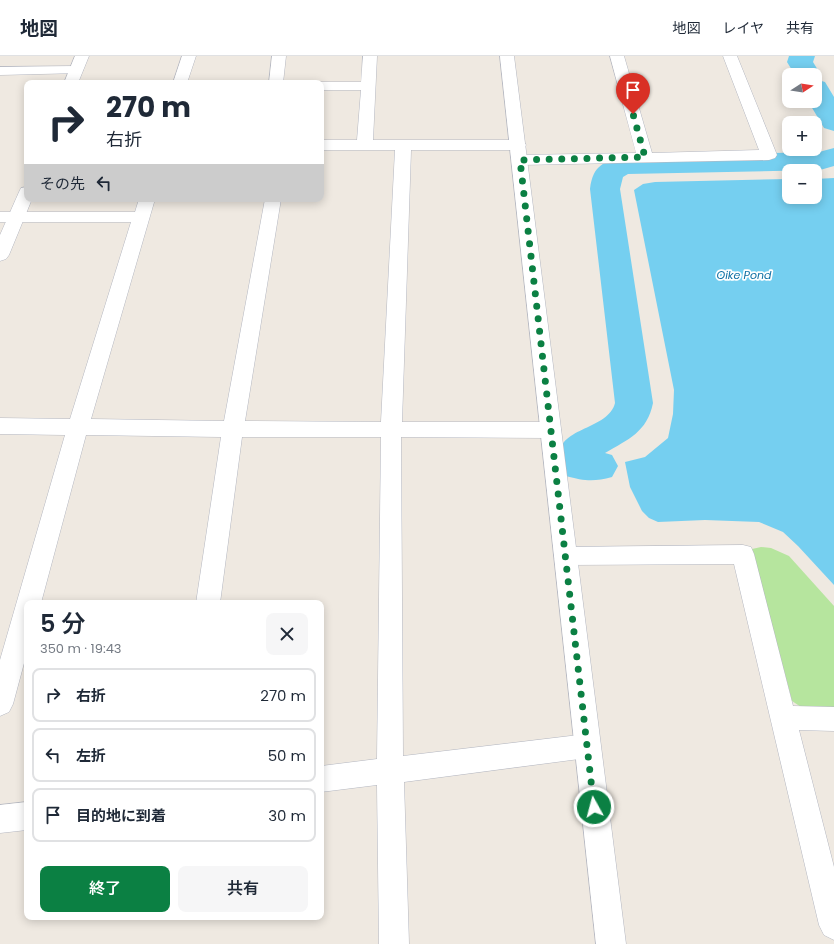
<!DOCTYPE html>
<html lang="ja">
<meta charset="utf-8">
<style>
body{margin:0;font-family:Poppins,"Noto Sans JP",sans-serif;background:#f6f6f7;color:#1f2937;height:100vh;display:flex;flex-direction:column;font-size:15px;white-space:nowrap}
*{box-sizing:border-box;margin:0}
p{font-size:13px;color:#747a83}
.icon{flex:none;width:22px;height:22px;fill:none;stroke:currentColor;stroke-width:2;stroke-linecap:round;stroke-linejoin:round}
.map{position:relative;flex:1;overflow:hidden}
.sheet{position:absolute;left:24px;top:544px;width:300px;height:320px;display:flex;flex-direction:column;background:#fff;border-radius:8px;box-shadow:0 2px 10px #0003}
.sheet>*{flex:none}
.guide{position:absolute;left:24px;top:24px;width:300px;height:122px;border-radius:8px;box-shadow:0 2px 10px #0003;background:#fff;color:#1f2937;overflow:hidden}
.needle{width:26px;rotate:78deg}
.buttons{position:absolute;left:782px;top:12px;display:grid;gap:8px}
.buttons a{display:grid;place-items:center;width:40px;height:40px;border-radius:8px;background:#fff;box-shadow:0 2px 10px #0003;font-size:20px}
.pin{position:absolute;display:grid;place-items:center;width:34px;height:34px;color:#fff;margin:-41px -17px;border-radius:50% 50% 50% 0;rotate:-45deg;box-shadow:0 0 4px #0007}
.pin .icon{rotate:45deg}
.me{position:absolute;width:44px;margin:-22px;rotate:353deg;stroke-linejoin:round;filter:drop-shadow(0 0 3px #0008)}
.turn{display:flex;align-items:center;gap:14px;height:84px;padding:0 16px;font-size:18px}
.turn .icon{width:52px;height:52px;stroke-width:2.5}
.turn b{display:block;font-size:28px;line-height:34px}
.then{display:flex;align-items:center;height:38px;padding:0 16px;background:#0003;gap:8px;font-size:15px}
.round{display:grid;place-items:center;flex:none;width:42px;height:42px;border-radius:8px;background:#f6f6f7}
.overview{display:flex;align-items:center;justify-content:space-between;height:68px;padding:0 16px}
h1{font-size:24px;font-weight:600;line-height:30px}
.button{display:flex;gap:8px;margin-top:auto;padding:8px 16px}
.button a{flex:1;height:46px;border-radius:8px;background:#0b8043;color:#fff;font-size:16px;font-weight:600;line-height:46px;text-align:center}
.button a+a{background:#f6f6f7;color:#1f2937}
ul{padding:0;list-style:none}
li{display:flex;align-items:center;gap:12px;height:54px;margin:0 8px 6px;padding:0 8px;border:2px solid #e0e1e3;border-radius:8px}
li div{flex:1}
li b{display:block;font-size:15px}
li em{font-style:normal}
header{display:flex;align-items:center;gap:24px;box-sizing:border-box;height:56px;padding:0 20px;background:#fff;border-bottom:1px solid #e0e1e3}
header strong{font-size:19px}
nav{display:flex;gap:22px;margin-inline-start:auto;font-size:14px}
.map>svg:first-child{display:block}
.green{fill:#b6e59e}
.water{fill:#75cff0}
.lines{fill:none;stroke-linecap:round;stroke-linejoin:round}
.river{fill:#75cff0;fill-rule:evenodd}
.minor-casing{stroke:#b4b7c1;stroke-width:1}
.tertiary-casing{stroke:#b4b7c1;stroke-width:1}
.minor{fill:#fff;fill-rule:evenodd}
.tertiary{fill:#fff;fill-rule:evenodd}
.route{stroke:#0b8043;stroke-width:7;stroke-dasharray:0 12.6}
.labels{text-anchor:middle;stroke-width:3.5;stroke-linejoin:round;paint-order:stroke}
.water-label{font-size:11px;font-style:italic;fill:#0d6fa3;stroke:#fff}
</style>
<header>
<strong>地図</strong>
<nav><a>地図</a><a>レイヤ</a><a>共有</a></nav>
</header>
<div class="map">
<svg width="834" height="888" viewBox="0 0 834 888">
<rect width="100%" height="100%" fill="#efe9e1"/>
<!-- green -->
<path class="green" d="M 761,491 L 771,492 L 789,500 L 834,550 L 834,653 L 804,653 L 792,645 L 752,493 Z"/>
<!-- water -->
<path class="water" d="M 834,122 L 834,529 L 798,490 L 783,476 L 759,466 L 705,464 L 658,466 L 649,462 L 642,455 L 630,431 L 625,406 L 645,401 L 668,382 L 673,358 L 674,334 L 634,134 L 643,128 L 655,126 L 789,123 L 789,141 L 815,141 L 815,123 Z"/>
<g class="lines">
<!-- river -->
<path class="river" d="M 789,0 L 815,0 L 813,6 L 821,19 L 818,24 L 825,26 L 834,41 L 834,75 L 824,72 L 808,45 L 815,45 L 815,19 L 795,19 L 787,6 Z
M 834,92 L 834,110 L 820,114 L 628,118 L 623,121 L 620,133 L 653,347 C 647,376 629,383 605,397 L 612,399 L 618,410 L 612,421 C 594,426 584,425 566,420 C 538,369 607,379 615,347 L 590,133 C 593,108 604,106 626,100 L 819,96 Z"/>
<defs>
<path id="minor" d="M 182,0 L 196,0 L 187,27 L 173,27 Z
M 272,0 L 286,0 L 283,27 L 269,27 Z
M 363,0 L 377,0 L 373,84 L 518,84 L 524,86 L 526,89 L 524,92 L 518,94 L 411,94 L 402,366 L 551,366 L 558,369 L 561,374 L 558,379 L 551,382 L 401,381 L 403,700 L 587,678 L 596,681 L 600,690 L 596,699 L 587,702 L 404,726 L 409,888 L 379,888 L 377,729 L 321,736 L 321,710 L 377,703 L 381,381 L 242,381 L 220,547 L 196,547 L 221,381 L 86,379 L 41,547 L 27,547 L 27,596 L 13,648 L 9,656 L 0,660 L 0,604 L 65,379 L 0,378 L 0,362 L 70,363 L 131,166 L 0,166 L 0,156 L 135,156 L 139,143 L 155,143 L 91,363 L 224,365 L 265,143 L 281,143 L 245,365 L 381,366 L 395,94 L 321,94 L 321,84 L 357,84 L 361,34 L 321,34 L 321,27 L 316,27 L 321,26 L 361,26 Z
M 610,0 L 624,0 L 652,97 L 759,94 L 723,0 L 737,0 L 777,99 L 775,102 L 769,104 L 520,109 L 514,107 L 512,104 L 514,101 L 520,99 L 636,97 Z
M 76,10 L 81,11 L 83,14 L 81,17 L 0,19 L 0,11 Z
M 743,489 L 751,491 L 754,498 L 793,650 L 834,651 L 834,675 L 799,674 L 834,811 L 834,884 L 824,879 L 819,869 L 734,508 L 565,509 L 557,507 L 554,500 L 557,493 L 565,491 Z
M 27,746 L 27,774 L 0,777 L 0,749 Z"/>
<path id="tertiary" d="M 75,0 L 89,0 L 78,27 L 64,27 Z
M 500,0 L 514,0 L 626,888 L 596,888 Z
M 27,131 L 27,143 L 32,143 L 9,199 L 6,203 L 0,205 L 0,179 L 19,136 L 21,132 Z"/>
</defs>
<!-- minor casing -->
<use href="#minor" class="minor-casing"/>
<!-- tertiary casing -->
<use href="#tertiary" class="tertiary-casing"/>
<!-- minor -->
<use href="#minor" class="minor"/>
<!-- tertiary -->
<use href="#tertiary" class="tertiary"/>
</g>
<g class="lines">
<!-- route -->
<path class="route" d="M 594,751 L 520,104 L 645,101 L 633,58"/>
</g>
<g class="labels">
<!-- water labels -->
<g class="water-label">
<text x="744" y="223">Oike Pond</text>
</g>
</g>
</svg>
<div class="buttons">
<a><svg class="needle" viewBox="-14 -14 28 28"><path d="M0-13l5 13h-10z" fill="#e53935"/><path d="M0 13l5-13h-10z" fill="#747a83"/></svg></a>
<a>+</a>
<a>−</a>
</div>
<div class="pin" style="left:633px;top:58px;background:#d93025"><svg class="icon" aria-label="arrive" viewBox="0 0 24 24"><path d="M6 21V4h12l-3 4 3 4H6"/></svg></div>
<svg class="me" style="left:594px;top:751px" viewBox="-20 -20 40 40"><circle r="17" fill="#0b8043" stroke="#fff" stroke-width="3"/><path d="M0-11L8 9 0 5-8 9z" fill="#fff"/></svg>
<div class="guide">
<div class="turn"><svg class="icon" aria-label="right" viewBox="0 0 24 24"><path d="M7 20v-9h11M14 6l5 5-5 5"/></svg><div><b>270 m</b>右折</div></div>
<div class="then">その先<svg class="icon" aria-label="left" viewBox="0 0 24 24"><path d="M17 20v-9H6M10 6l-5 5 5 5"/></svg></div>
</div>
<section class="sheet">
<div class="overview"><div><h1>5 分</h1><p>350 m · 19:43</p></div><a class="round"><svg class="icon" aria-label="close" viewBox="0 0 24 24"><path d="M6 6l12 12M18 6L6 18"/></svg></a></div>
<ul>
<li><svg class="icon" aria-label="right" viewBox="0 0 24 24"><path d="M7 20v-9h11M14 6l5 5-5 5"/></svg><div><b>右折</b></div><em>270 m</em></li>
<li><svg class="icon" aria-label="left" viewBox="0 0 24 24"><path d="M17 20v-9H6M10 6l-5 5 5 5"/></svg><div><b>左折</b></div><em>50 m</em></li>
<li><svg class="icon" aria-label="arrive" viewBox="0 0 24 24"><path d="M6 21V4h12l-3 4 3 4H6"/></svg><div><b>目的地に到着</b></div><em>30 m</em></li>
</ul>
<div class="button"><a>終了</a><a>共有</a></div>
</section>
</div>
